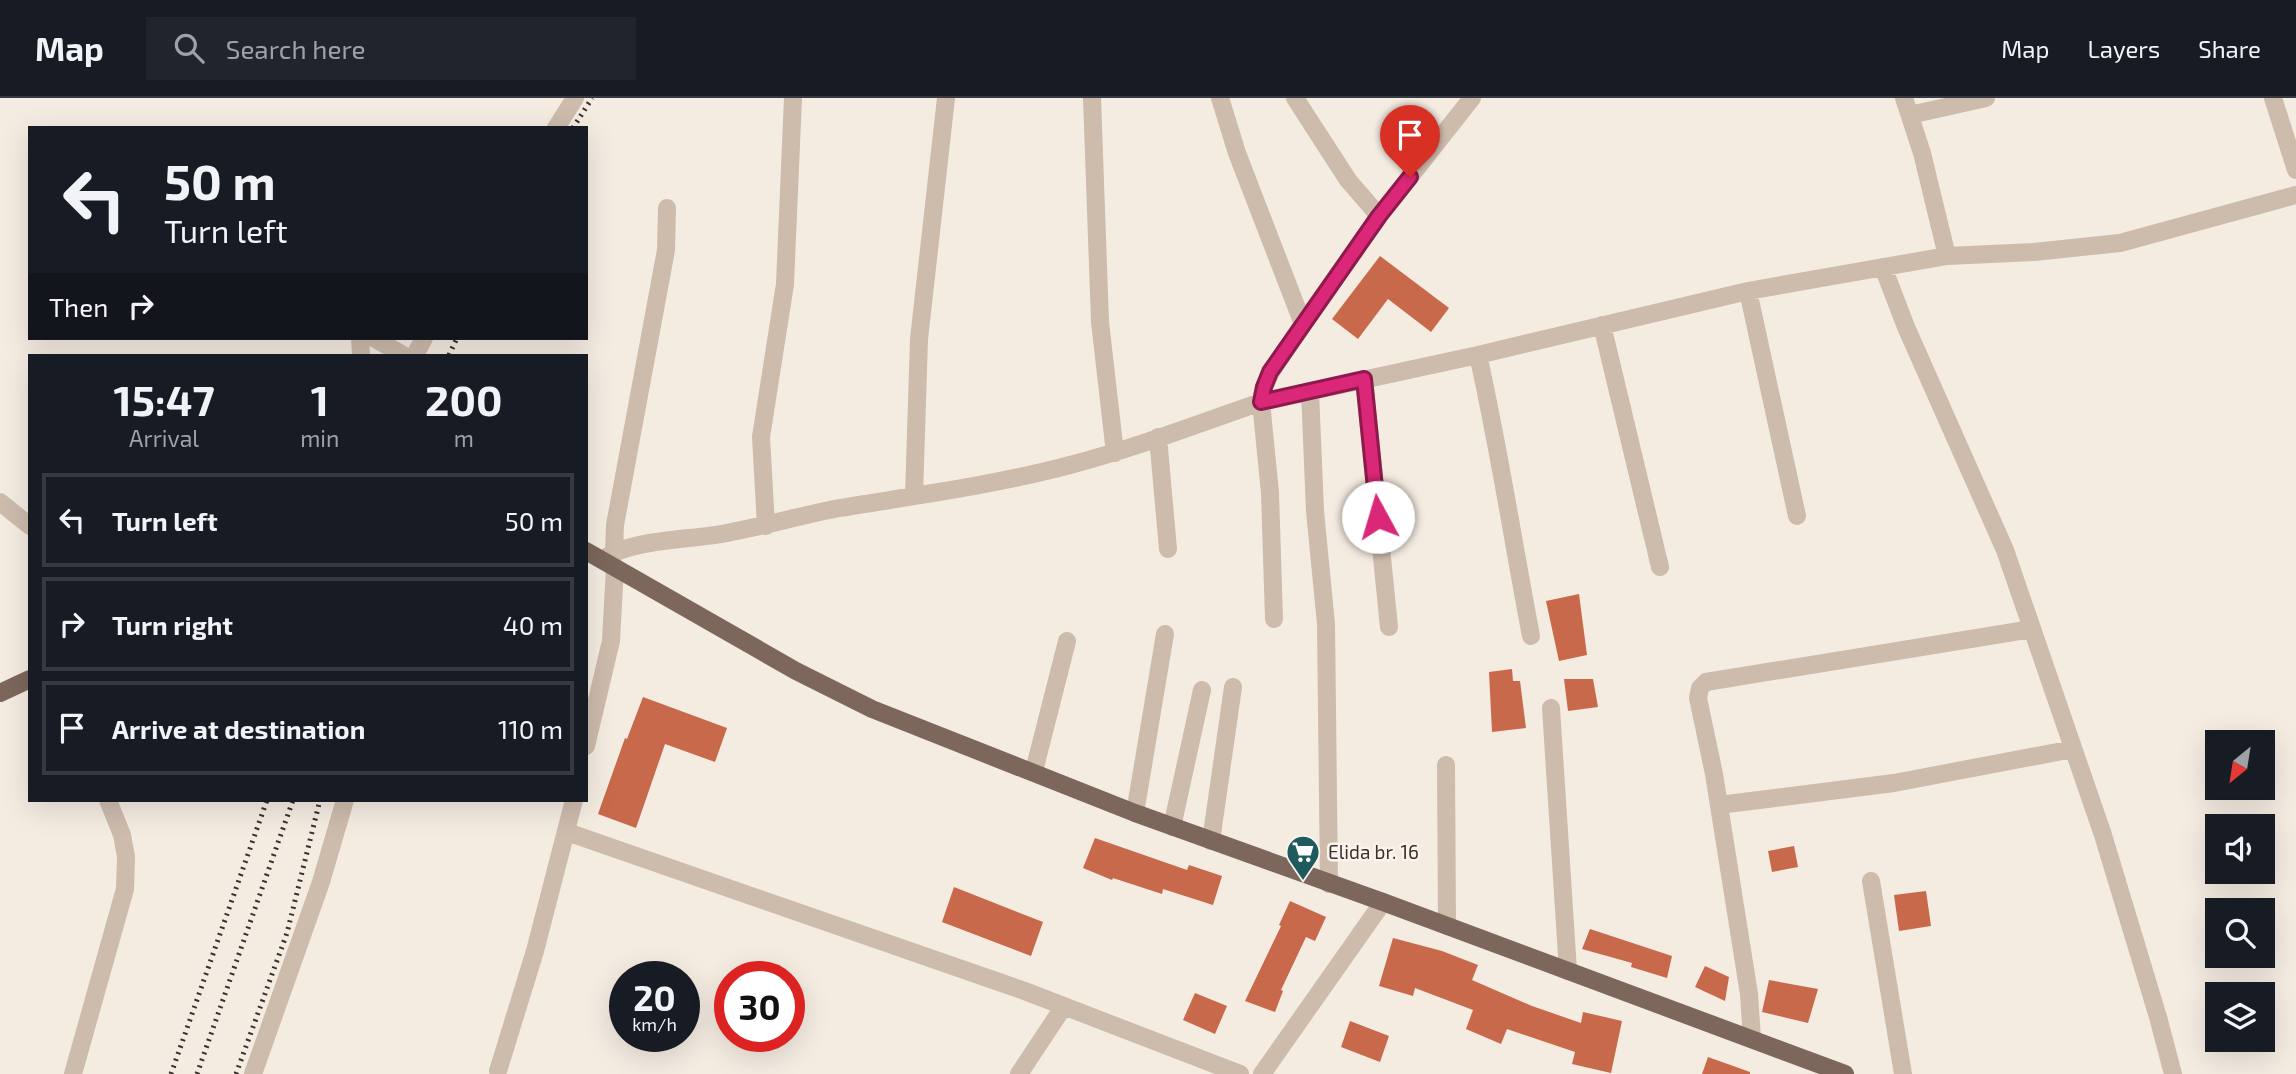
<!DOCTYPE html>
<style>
body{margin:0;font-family:"Exo 2",sans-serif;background:#20242c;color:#f1f3f6;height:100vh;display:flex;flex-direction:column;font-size:26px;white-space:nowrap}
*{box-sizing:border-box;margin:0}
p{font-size:23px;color:#9ea1a6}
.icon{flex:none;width:38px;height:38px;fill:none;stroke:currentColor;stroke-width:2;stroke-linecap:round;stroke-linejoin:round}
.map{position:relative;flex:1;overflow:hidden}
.panel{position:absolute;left:28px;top:256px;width:560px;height:448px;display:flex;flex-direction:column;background:#171b24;border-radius:0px;box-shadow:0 7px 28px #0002}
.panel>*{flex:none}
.hud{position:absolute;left:28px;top:28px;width:560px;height:214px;border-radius:0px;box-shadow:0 7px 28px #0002;background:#171b24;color:#f1f3f6;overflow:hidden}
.needle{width:46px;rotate:210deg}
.buttons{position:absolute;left:2205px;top:632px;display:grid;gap:14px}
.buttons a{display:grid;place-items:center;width:70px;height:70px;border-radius:0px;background:#171b24;box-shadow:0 7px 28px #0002;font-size:35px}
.speed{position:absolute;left:609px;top:863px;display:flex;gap:14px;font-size:35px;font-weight:700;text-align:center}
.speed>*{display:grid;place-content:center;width:91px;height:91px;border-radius:50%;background:#171b24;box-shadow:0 7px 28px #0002;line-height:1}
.speed small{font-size:18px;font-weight:400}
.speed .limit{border:10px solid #d22;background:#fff;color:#111}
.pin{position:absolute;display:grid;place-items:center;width:60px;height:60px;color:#fff;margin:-72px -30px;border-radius:50% 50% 50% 0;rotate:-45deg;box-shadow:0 0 7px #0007}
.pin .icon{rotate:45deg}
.me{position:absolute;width:77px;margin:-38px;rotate:354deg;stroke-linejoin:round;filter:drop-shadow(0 0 5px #0008)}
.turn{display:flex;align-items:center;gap:24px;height:147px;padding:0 21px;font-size:32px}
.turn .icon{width:91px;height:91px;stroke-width:2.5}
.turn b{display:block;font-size:49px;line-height:60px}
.then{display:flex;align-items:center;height:66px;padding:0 21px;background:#0003;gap:14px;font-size:26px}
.eta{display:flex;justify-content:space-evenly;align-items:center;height:119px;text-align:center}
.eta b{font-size:42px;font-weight:700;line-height:49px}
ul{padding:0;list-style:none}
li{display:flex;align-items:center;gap:21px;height:94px;margin:0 14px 10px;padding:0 7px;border:4px solid #363941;border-radius:0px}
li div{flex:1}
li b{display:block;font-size:26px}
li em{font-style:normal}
header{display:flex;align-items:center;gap:42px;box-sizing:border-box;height:98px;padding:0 35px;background:#171b24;border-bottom:2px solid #363941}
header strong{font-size:33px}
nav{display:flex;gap:38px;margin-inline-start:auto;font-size:24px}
.search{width:490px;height:63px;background:#20242c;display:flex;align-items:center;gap:18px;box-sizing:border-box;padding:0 24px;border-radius:0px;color:#9ea1a6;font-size:26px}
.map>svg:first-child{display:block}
.building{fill:#c8694b}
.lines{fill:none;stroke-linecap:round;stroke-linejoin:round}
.minor{stroke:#cdbbac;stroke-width:18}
.major{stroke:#7d675c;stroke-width:18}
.rail{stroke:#3b302b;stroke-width:5;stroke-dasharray:2 5;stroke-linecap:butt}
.route-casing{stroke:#8e194d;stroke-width:18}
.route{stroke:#db2777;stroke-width:12}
.labels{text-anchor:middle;stroke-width:5;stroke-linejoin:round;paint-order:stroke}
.poi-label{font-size:19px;fill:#3b302b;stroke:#fbf5ee;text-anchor:start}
</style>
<header>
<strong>Map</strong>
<div class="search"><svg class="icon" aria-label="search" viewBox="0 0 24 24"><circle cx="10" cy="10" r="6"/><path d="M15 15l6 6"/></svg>Search here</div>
<nav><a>Map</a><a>Layers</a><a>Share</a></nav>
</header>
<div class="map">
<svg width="2296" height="976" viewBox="0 0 2296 976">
<rect width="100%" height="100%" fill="#f4ebe1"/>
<!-- building -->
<path class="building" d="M 1380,158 L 1449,210 L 1431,234 L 1388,201 L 1358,241 L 1332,221 Z
M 1579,496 L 1587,557 L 1559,563 L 1546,503 Z
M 1512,571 L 1513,583 L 1520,583 L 1526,630 L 1492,634 L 1489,574 Z
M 1564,581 L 1593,581 L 1598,609 L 1568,613 Z
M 643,599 L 727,630 L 715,664 L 665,646 L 636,730 L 598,716 L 625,640 L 627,641 Z
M 1095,740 L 1187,772 L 1189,767 L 1222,778 L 1213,807 L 1163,791 L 1162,796 L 1113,780 L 1112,782 L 1083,770 Z
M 1794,748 L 1798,769 L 1772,774 L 1768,753 Z
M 954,789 L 1043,824 L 1031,858 L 942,824 Z
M 1926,793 L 1931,828 L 1899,833 L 1894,797 Z
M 1290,803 L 1326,819 L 1315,843 L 1306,839 L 1281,892 L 1283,893 L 1275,914 L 1245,903 L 1281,828 L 1279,827 Z
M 1590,831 L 1672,858 L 1667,880 L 1631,869 L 1632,865 L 1582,851 Z
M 1393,840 L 1442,853 L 1478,867 L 1472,882 L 1532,908 L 1581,925 L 1583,914 L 1622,923 L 1611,975 L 1572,966 L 1575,954 L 1507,931 L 1501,946 L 1466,931 L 1473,912 L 1415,890 L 1413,898 L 1379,888 Z
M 1705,868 L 1729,879 L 1725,903 L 1695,889 Z
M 1769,882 L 1818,891 L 1808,925 L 1762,914 Z
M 1195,895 L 1227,908 L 1215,936 L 1183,922 Z
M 1350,923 L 1389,938 L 1380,964 L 1341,949 Z
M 1708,959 L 1750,974 L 1750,976 L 1702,976 Z"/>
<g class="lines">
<!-- minor -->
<path class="minor" d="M 1092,0 L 1100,224 L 1115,355
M 1220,0 L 1237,55 L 1303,226
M 1295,0 L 1348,82 L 1379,118
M 2273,0 L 2296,72
M 1910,17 L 1986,0
M 556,30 L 575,0
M 1947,158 L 2034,154 L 2120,145 L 2296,97
M 1883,169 L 1906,229 L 2005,452 L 2103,737 L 2158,919 L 2173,976
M 1748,193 L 1797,418
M 1602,227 L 1660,469
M 360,240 L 361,257
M 374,240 L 403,257
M 415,257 L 424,240
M 1478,257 C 1499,350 1513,444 1531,538
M 1364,281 L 1389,529
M 1310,293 L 1315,413 L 1326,526 L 1329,786
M 1158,339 L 1168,451
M 914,398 L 919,241 L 946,0
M 0,404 L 30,428
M 766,428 L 761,339 L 785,186 L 793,0
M 614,453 L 615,427 L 666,152 L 667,110
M 604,461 C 629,441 693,442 727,435 C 765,428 802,417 840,410 C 917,397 995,387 1070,367 C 1135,350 1198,326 1261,304 L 1264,289 L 1271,274 L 1303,226 L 1379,118 L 1472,0
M 1274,521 L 1270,395 L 1261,304 L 1478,257 L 1748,193 L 1947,158 L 1922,55 L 1904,0
M 1551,610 L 1568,873
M 586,648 L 611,543 L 615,469
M 1446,667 L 1447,828
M 1034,673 L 1067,543
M 1719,707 L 1894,685 L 2073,651
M 1135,715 L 1165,536
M 1172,729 L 1202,592
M 567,734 L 1022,892 L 1240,976
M 1211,743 L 1233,589
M 1871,783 L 1903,976
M 1752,941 L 1749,896 L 1714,676 L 1698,600 L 1700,590 L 1706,584 L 2032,531
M 498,973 L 535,853 L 574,702
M 73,976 L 125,791 L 126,759 L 122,737 L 108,702
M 253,976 L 321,784 L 345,702
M 1019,976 L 1064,908
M 1262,976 L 1383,804"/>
<!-- major -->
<path class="major" d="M 586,453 L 796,573 L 872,611 L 1135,715 L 1383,804 L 1845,976
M 0,595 L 30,581"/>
<!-- rail -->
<path class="rail" d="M 573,30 L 592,0
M 449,257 L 457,240
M 171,976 L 267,702
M 197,976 L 293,702
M 236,976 L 287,835 L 320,702"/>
</g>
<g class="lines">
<defs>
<path id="route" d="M 1378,419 L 1364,281 L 1261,304 L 1264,289 L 1270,274 L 1379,118 L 1410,79"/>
</defs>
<!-- route casing -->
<use href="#route" class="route-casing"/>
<!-- route -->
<use href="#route" class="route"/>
</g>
<!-- icons -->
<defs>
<symbol id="supermarket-pin" viewBox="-11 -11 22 30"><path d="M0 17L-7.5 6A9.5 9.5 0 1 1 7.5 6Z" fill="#1f5a5e" stroke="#fbf5ee"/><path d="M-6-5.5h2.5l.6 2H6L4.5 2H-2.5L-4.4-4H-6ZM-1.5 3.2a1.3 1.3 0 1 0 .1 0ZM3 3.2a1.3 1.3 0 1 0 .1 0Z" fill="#fff"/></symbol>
</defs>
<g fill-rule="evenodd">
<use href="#supermarket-pin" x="1284" y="735" width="38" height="52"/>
</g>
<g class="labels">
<!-- poi labels -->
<g class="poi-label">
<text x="1328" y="761">Elida br. 16</text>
</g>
</g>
</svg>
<div class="buttons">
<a><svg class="needle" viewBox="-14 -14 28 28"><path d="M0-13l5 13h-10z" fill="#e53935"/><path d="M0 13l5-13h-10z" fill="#9ea1a6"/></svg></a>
<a><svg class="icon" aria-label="sound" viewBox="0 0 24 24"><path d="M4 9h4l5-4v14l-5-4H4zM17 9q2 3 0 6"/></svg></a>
<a><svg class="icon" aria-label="search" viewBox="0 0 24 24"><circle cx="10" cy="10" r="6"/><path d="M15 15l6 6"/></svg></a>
<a><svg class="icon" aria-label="layers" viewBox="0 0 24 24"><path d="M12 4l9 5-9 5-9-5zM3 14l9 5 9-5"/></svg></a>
</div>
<div class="speed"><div>20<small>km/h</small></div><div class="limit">30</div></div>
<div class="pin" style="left:1410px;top:79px;background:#d93025"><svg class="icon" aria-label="arrive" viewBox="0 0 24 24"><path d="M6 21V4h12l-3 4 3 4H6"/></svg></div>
<svg class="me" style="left:1378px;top:419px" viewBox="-20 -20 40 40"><circle r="19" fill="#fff"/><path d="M0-13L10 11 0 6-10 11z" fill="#db2777"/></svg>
<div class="hud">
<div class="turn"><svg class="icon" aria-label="left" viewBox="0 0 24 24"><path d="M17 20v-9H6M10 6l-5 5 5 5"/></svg><div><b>50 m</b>Turn left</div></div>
<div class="then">Then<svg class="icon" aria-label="right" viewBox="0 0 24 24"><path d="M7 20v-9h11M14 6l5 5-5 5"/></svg></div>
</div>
<section class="panel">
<div class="eta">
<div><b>15:47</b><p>Arrival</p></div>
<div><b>1</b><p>min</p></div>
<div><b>200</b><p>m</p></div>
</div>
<ul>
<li><svg class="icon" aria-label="left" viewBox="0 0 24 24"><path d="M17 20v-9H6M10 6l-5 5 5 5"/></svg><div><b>Turn left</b></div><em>50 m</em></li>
<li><svg class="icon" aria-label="right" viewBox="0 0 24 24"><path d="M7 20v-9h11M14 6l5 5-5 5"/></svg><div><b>Turn right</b></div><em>40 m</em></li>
<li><svg class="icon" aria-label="arrive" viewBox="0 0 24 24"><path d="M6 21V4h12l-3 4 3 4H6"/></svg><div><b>Arrive at destination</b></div><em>110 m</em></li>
</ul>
</section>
</div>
